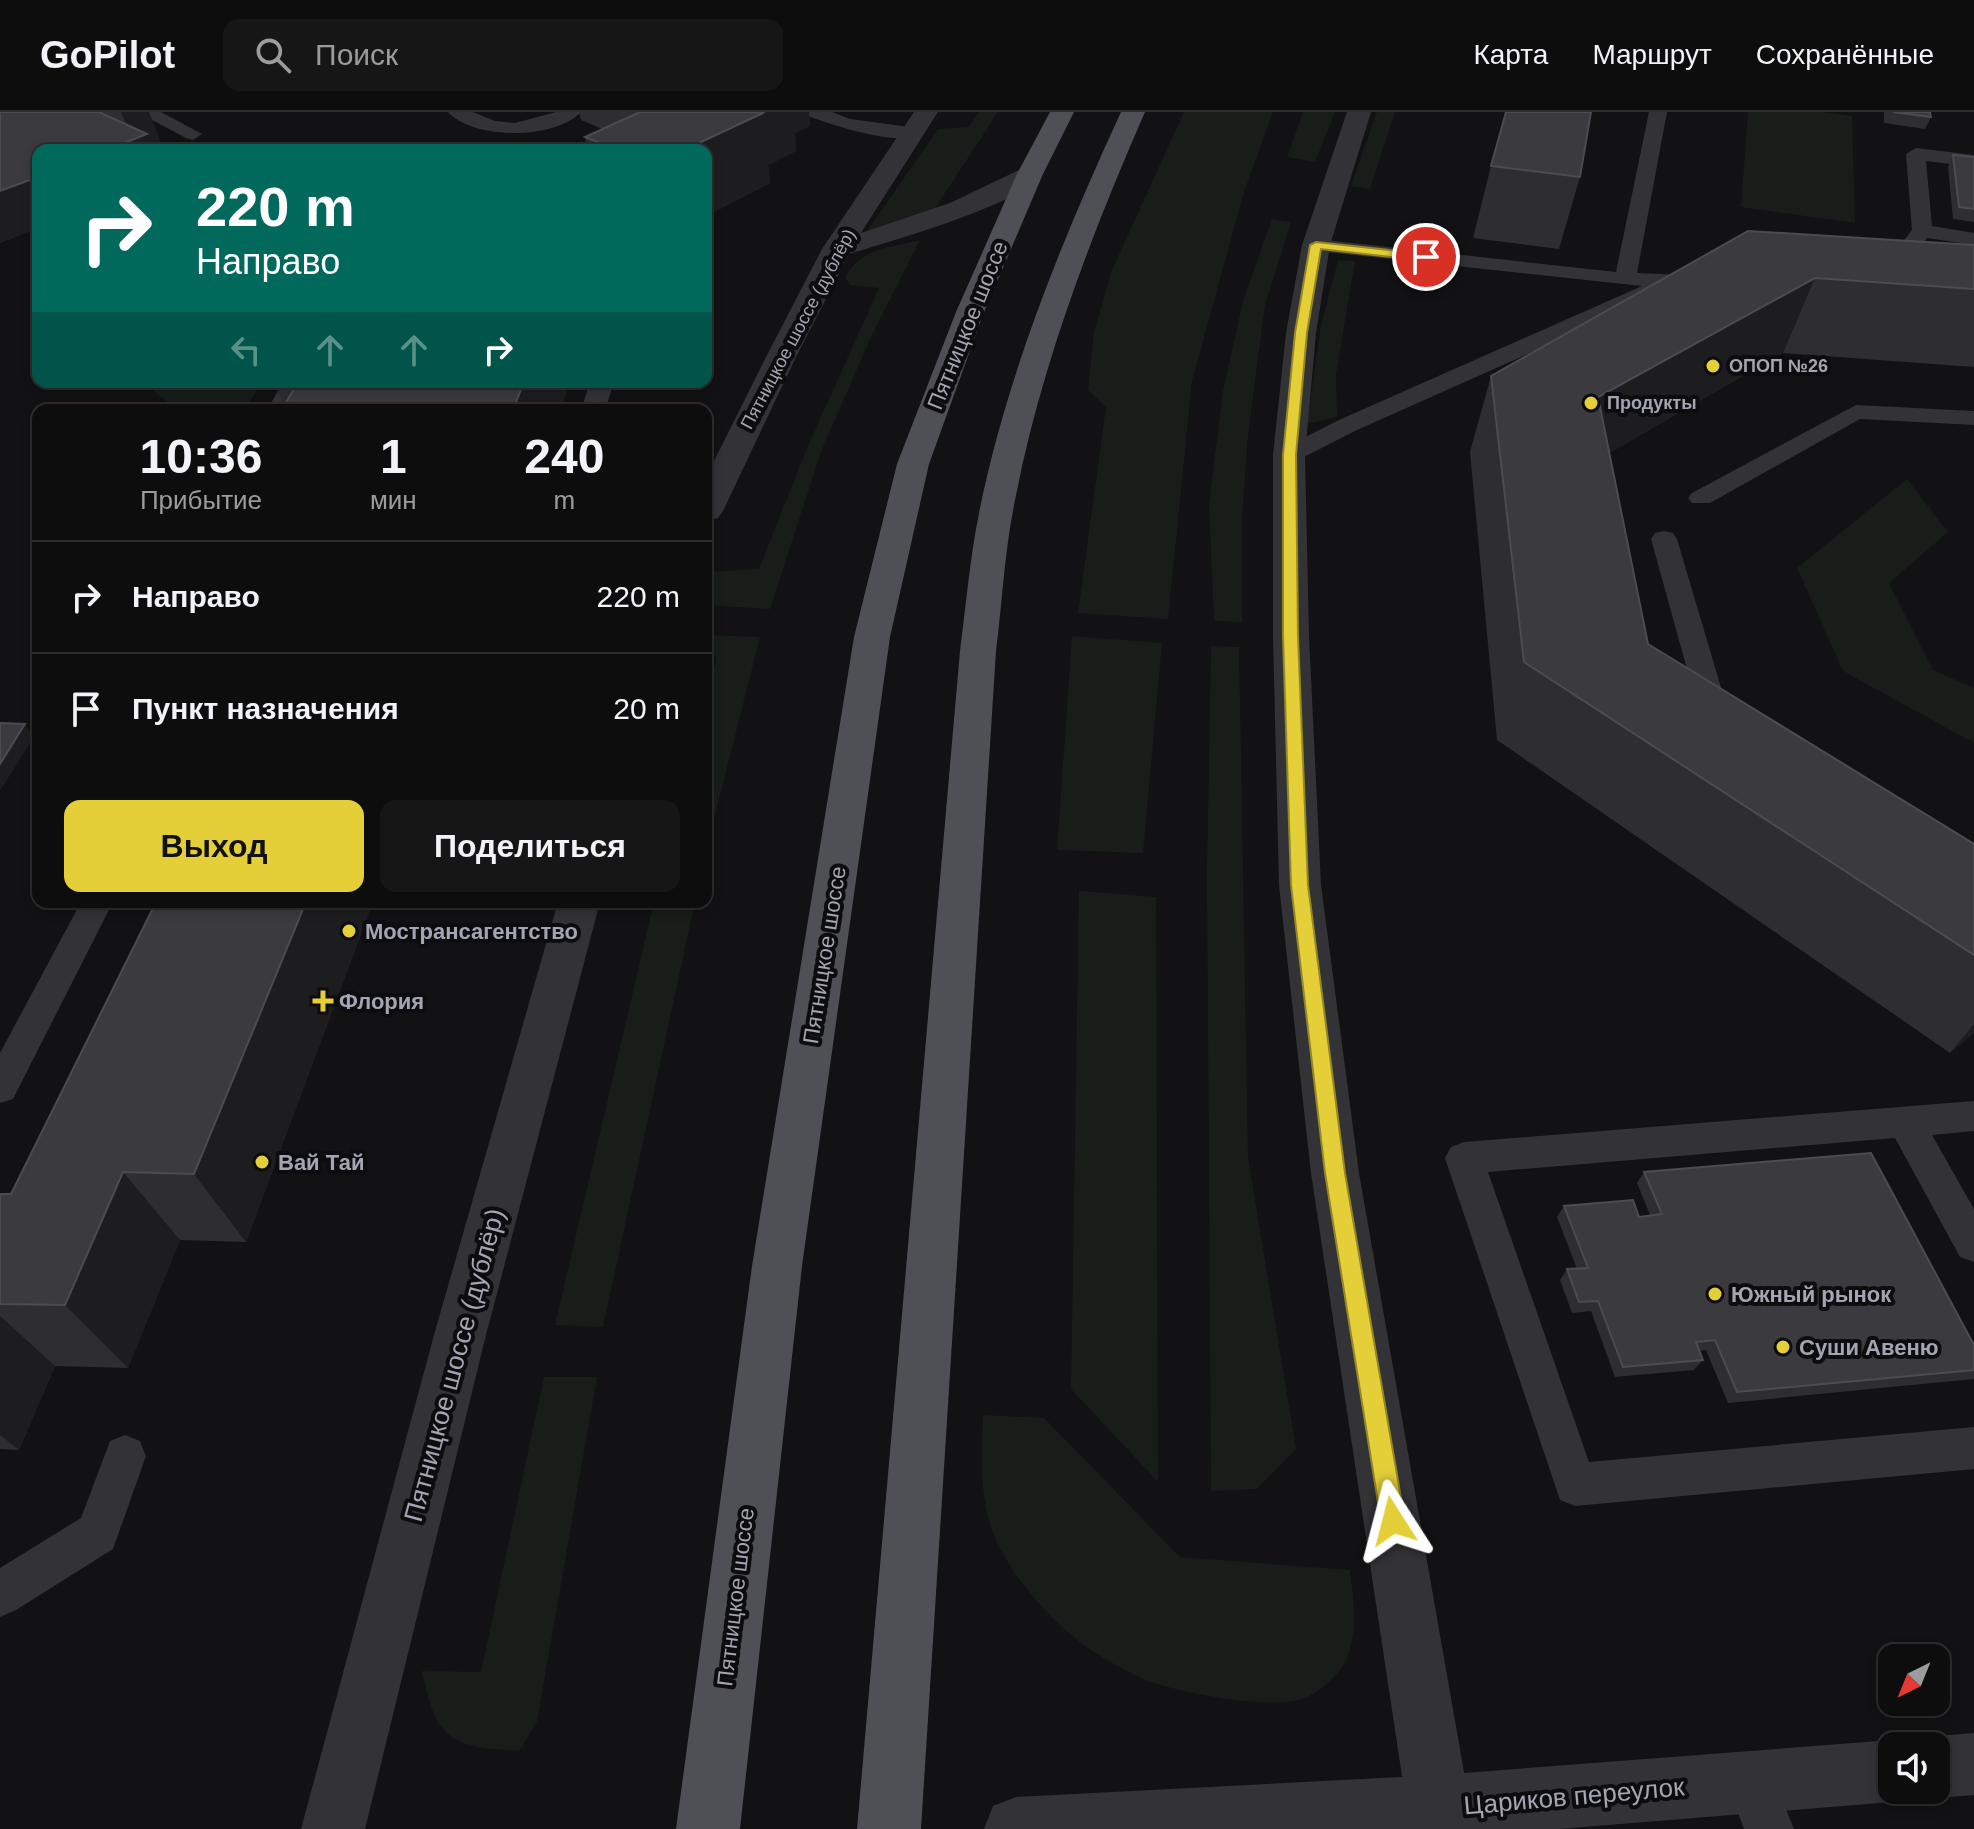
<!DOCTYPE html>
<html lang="ru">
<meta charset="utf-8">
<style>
body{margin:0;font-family:Helvetica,sans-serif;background:#171617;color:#f1f3f6;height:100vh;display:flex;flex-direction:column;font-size:30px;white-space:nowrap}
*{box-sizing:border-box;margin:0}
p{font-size:26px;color:#9b9c9e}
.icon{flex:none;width:44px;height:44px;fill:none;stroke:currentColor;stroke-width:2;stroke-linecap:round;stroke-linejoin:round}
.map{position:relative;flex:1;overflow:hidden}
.sheet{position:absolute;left:32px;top:292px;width:680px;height:504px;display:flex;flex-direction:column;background:#0e0d0e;border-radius:16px;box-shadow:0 4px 12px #0003,0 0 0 2px #2e2d2e}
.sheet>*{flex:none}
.top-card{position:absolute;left:32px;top:32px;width:680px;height:244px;border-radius:16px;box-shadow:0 4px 12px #0003,0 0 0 2px #2e2d2e;background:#00695c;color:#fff;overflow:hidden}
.needle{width:52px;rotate:223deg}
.controls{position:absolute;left:1878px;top:1532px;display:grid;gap:16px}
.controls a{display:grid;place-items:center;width:72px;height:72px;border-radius:16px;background:#0e0d0e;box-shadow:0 4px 12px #0003,0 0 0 2px #2e2d2e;font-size:40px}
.pin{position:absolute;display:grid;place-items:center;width:68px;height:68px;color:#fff;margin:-34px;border:4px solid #fff;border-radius:50%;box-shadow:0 2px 8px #0007}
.me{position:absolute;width:88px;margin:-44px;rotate:351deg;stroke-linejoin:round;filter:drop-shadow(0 0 6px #0008)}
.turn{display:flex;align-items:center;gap:28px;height:168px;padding:0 32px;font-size:36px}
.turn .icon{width:104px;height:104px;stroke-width:2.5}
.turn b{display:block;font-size:56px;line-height:68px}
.lanes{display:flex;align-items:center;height:76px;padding:0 32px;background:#0003;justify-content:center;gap:40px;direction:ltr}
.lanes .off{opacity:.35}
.eta{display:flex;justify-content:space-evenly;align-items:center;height:136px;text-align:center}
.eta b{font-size:48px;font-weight:700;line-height:56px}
.action{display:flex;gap:16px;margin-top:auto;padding:16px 32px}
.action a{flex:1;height:92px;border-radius:16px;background:#e4cf38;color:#111;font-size:32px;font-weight:700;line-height:92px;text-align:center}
.action a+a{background:#171617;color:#f1f3f6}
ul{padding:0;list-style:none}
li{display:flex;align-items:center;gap:24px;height:112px;padding:0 32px;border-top:2px solid #2e2d2e}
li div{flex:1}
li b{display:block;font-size:30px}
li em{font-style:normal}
header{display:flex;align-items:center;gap:48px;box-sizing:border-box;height:112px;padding:0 40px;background:#0e0d0e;border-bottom:2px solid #2e2d2e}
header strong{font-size:38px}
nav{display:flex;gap:44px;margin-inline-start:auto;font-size:28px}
.search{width:560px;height:72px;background:#171617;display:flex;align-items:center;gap:20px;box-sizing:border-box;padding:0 28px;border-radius:16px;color:#9b9c9e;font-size:30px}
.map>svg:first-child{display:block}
.green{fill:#181d1a}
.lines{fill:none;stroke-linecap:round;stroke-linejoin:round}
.service{fill:#333337;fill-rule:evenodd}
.minor{fill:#333337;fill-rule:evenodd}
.tertiary{fill:#333337;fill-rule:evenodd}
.primary{fill:#4f4f56;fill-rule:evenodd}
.wall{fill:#2e2d31}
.shaded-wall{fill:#1d1c1f}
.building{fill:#3b3a3f;stroke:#4b4b51;stroke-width:2}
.route{fill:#e4cf38;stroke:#948724;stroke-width:2}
.poi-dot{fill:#e4cf38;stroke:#0d0c0e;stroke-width:3}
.labels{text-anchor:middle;stroke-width:8;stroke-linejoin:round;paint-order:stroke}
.far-street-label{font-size:18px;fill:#a4a5b2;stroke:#0d0c0e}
.far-poi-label{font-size:18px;font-weight:bold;fill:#a4a5b2;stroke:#0d0c0e;text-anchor:start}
.street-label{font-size:22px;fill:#a4a5b2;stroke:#0d0c0e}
.poi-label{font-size:22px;font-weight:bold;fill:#a4a5b2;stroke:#0d0c0e;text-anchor:start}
.near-street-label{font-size:26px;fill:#a4a5b2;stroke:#0d0c0e}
</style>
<header>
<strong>GoPilot</strong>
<div class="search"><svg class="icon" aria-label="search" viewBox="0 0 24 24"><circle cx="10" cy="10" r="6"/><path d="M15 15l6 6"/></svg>Поиск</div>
<nav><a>Карта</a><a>Маршрут</a><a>Сохранённые</a></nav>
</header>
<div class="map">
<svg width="1974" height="1717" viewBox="0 0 1974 1717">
<rect width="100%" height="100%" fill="#121113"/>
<!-- green -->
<path class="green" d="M 979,0 L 998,0 L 934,98 L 867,119 L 938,17 L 968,15 Z
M 1184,0 L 1273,0 L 1244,80 L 1192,269 L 1168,507 L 1078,501 L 1106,295 L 1088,278 L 1094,220 L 1112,158 Z
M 1303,0 L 1335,0 L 1315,50 L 1287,45 Z
M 1377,0 L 1395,0 L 1370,77 L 1351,74 Z
M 1748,0 L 1823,0 L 1852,4 L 1855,111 L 1741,95 Z
M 1272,107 L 1291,110 L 1265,193 L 1248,323 L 1242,406 L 1242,510 L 1214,509 L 1209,391 L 1223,279 L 1243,189 Z
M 920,128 L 872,223 L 822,337 L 770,497 L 706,493 L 707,460 L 759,457 L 807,336 L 879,176 L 850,173 L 845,166 C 859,136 890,136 920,128 Z
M 1338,148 L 1355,149 L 1336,262 L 1337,305 L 1307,312 L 1321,213 Z
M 141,270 L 262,270 L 244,298 L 179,298 Z
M 1907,367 L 1948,420 L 1889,471 L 1933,558 L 1974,576 L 1974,631 L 1843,559 L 1797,456 Z
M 706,523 L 760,525 L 706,739 L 706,587 L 717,545 L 706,544 Z
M 1072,524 L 1162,531 L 1143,741 L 1057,738 Z
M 1211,534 L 1239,535 L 1248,1045 L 1296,1337 L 1257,1377 L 1211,1379 L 1207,761 Z
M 1079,779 L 1156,785 L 1158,1370 L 1071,1277 Z
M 654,790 L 695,790 L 603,1215 L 555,1213 Z
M 544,1265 L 597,1265 L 537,1610 L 519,1639 C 450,1635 436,1628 422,1559 L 481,1560 Z
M 983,1303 L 1044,1306 L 1180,1445 L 1350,1458 C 1353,1488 1359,1518 1346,1548 C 1340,1563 1317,1582 1302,1587 C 1268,1598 1179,1581 1146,1568 C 1129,1561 1112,1551 1097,1542 C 1057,1517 1009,1464 992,1418 C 979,1381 982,1342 983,1303 Z"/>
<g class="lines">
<!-- service -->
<path class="service" d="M 137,0 L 161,0 L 202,22 L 193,28 L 186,26 Z
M 448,0 L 473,0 L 495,9 L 515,11 L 556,0 L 581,0 C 555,28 474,28 448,0 Z
M 806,0 L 832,0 L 850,7 L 910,15 L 919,21 C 904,37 829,12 808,4 Z
M 1649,0 L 1667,0 L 1637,161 L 1706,164 L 1717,170 L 1714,175 L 1663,175 L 1662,182 L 1357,318 L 1298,348 L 1280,348 L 1277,343 L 1280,338 L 1339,308 L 1642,174 L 1316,139 L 1309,137 L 1306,133 L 1309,129 L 1316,127 L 1616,160 Z
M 1916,36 L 1974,43 L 1974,55 L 1926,49 L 1932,114 L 1974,121 L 1974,133 L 1927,126 C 1914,142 1891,165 1867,160 L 1864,155 L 1867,150 L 1898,136 L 1912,118 L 1906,42 Z
M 283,270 L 307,270 L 291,298 L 267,298 Z
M 590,270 L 614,270 L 605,298 L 581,298 Z
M 1856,293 L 1974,299 L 1974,313 L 1860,307 L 1710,391 L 1692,391 L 1688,386 L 1692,381 Z
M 1664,419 L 1673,421 L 1677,427 L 1728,599 L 1738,609 L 1733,616 C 1719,620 1708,617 1700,604 L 1651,427 L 1655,421 Z
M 81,790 L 113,790 L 13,987 L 0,991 L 0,941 Z
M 1974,989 L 1974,1019 L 1932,1023 L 1974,1097 L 1974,1150 L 1960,1145 L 1895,1026 L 1488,1060 L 1589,1350 L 1974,1315 L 1974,1357 L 1575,1394 L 1560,1388 L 1445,1046 L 1451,1035 L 1464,1030 Z
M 125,1323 L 140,1329 L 146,1344 L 113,1437 L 16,1498 L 0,1505 L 0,1456 L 81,1406 L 110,1329 Z
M 1751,1646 L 1768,1653 L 1794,1717 L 1744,1717 L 1727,1670 L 1734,1653 Z"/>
<!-- minor -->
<path class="minor" d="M 914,0 L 938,0 L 861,121 L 950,91 L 1021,57 L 1039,57 L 1043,62 C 1022,92 888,130 849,142 L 796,245 L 723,399 L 718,406 L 706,409 L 706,365 L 766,245 L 822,137 Z
M 1347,0 L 1371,0 L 1330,133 L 1316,221 L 1305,343 L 1309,524 L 1321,773 L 1359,1061 L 1474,1717 L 1410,1717 L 1311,1061 L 1279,773 L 1273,524 L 1273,343 L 1286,221 L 1302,133 Z
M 558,790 L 600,790 L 486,1223 L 365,1717 L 301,1717 L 434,1223 Z"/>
<!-- tertiary -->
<path class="tertiary" d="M 1974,1621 L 1974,1683 L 1936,1686 L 1916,1678 L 1936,1678 L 1936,1634 L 1914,1633 L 1936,1624 Z
M 1892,1628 L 1907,1634 L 1892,1634 L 1892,1678 L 1915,1678 L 1892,1690 L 1559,1717 L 984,1717 L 993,1694 L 1016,1685 L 1438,1663 Z"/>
<!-- primary -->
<path class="primary" d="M 1050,0 L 1074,0 L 1043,62 L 984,200 L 929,352 L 890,525 L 802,1154 L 740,1717 L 676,1717 L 752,1154 L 854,525 L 897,352 L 956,200 L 1017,62 Z
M 1121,0 L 1145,0 C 1089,128 1038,262 1013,399 C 1004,446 1002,493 996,539 L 921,1717 L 857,1717 L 960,539 C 966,493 970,446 979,401 C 1007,262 1062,128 1121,0 Z"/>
</g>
<!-- wall -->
<path class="wall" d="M 0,0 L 149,0 L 161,31 L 152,34 L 154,38 L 38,38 L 38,116 L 0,131 Z
M 579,0 L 809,0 L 810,14 L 795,21 L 796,39 L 768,53 L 770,71 L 706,104 L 706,38 L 587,38 L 585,25 L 602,17 L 581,8 Z
M 1884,0 L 1930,0 L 1931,5 L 1925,17 L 1884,11 Z
M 1953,43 L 1974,45 L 1974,110 L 1953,107 L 1948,55 Z
M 1491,54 L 1580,65 L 1559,137 L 1473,126 Z
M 1748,119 L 1974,133 L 1974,255 L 1783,241 L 1609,341 L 1648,532 L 1974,732 L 1974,921 L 1950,941 L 1497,628 L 1470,340 L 1491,264 Z
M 570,270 L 560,298 L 282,298 L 284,294 L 277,275 Z
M 156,790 L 373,790 L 246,1130 L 180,1128 L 128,1256 L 55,1254 L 19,1338 L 0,1337 L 0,1082 L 11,1082 Z
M 1644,1060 L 1974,1233 L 1974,1267 L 1728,1291 L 1706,1238 L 1699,1239 L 1703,1248 L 1694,1258 L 1615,1265 L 1591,1199 L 1572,1201 L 1560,1168 L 1567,1157 L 1577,1157 L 1557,1105 L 1564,1094 L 1639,1105 L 1650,1103 L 1637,1071 Z"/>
<!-- shaded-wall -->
<path class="shaded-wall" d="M 121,0 L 149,0 L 161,31 L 152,34 L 154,38 L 107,38 L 133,28 Z
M 741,0 L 809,0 L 810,14 L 795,21 L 796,39 L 768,53 L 770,71 L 706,104 L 706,38 L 684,38 Z
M 38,65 L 38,116 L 0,131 L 0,79 Z
M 1815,166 L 1783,241 L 1572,362 L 1598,285 Z
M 524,270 L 570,270 L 560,298 L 513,298 Z
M 25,612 L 34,625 L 0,679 L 0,652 Z
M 306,790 L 373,790 L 246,1130 L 194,1062 Z
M 1974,912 L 1974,921 L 1950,941 Z
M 123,1060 L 180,1128 L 128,1256 L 65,1193 Z
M 0,1204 L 55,1254 L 19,1338 L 0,1323 Z"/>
<!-- building -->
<path class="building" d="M 0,0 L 99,0 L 147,22 L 107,38 L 38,38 L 38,65 L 0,79 Z
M 640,0 L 760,0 L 763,1 L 684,38 L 617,38 L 585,25 Z
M 1506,0 L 1591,0 L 1580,65 L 1491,54 Z
M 1893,0 L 1930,0 L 1931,5 Z
M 1953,43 L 1974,45 L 1974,97 L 1959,95 Z
M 1748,119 L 1974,133 L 1974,177 L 1815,166 L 1598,285 L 1648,532 L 1974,732 L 1974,843 L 1524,550 L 1491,264 Z
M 280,270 L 524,270 L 513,298 L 282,298 L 295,275 L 277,275 Z
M 0,611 L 25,612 L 0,652 Z
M 156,790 L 306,790 L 194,1062 L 123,1060 L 65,1193 L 0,1192 L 0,1082 L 11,1082 Z
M 1871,1041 L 1974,1233 L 1974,1258 L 1737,1280 L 1715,1228 L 1696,1230 L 1703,1248 L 1623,1255 L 1598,1189 L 1579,1190 L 1567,1157 L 1588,1156 L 1564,1094 L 1633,1088 L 1639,1105 L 1662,1102 L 1644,1060 Z"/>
<!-- route -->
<path class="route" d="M 1316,130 L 1426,142 L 1431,145 L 1426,149 L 1321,137 L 1307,221 L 1296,343 L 1298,524 L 1308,773 L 1345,1061 L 1405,1409 L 1401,1417 L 1393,1421 L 1385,1417 L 1381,1409 L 1325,1061 L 1291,773 L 1283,524 L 1283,343 L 1295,221 L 1310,133 Z"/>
<!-- markers -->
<g class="poi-dot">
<circle cx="1713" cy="254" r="8"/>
<circle cx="1591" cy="291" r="8"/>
<circle cx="349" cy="819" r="8"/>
<path d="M319 877h8v8h8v8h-8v8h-8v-8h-8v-8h8z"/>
<circle cx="262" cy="1050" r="8"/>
<circle cx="1715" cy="1182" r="8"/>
<circle cx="1783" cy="1235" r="8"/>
</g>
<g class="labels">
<!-- far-street labels -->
<g class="far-street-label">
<text transform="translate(798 217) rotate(-62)" y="6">Пятницкое шоссе (дублёр)</text>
</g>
<!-- far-poi labels -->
<g class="far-poi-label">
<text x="1729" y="260">ОПОП №26</text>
<text x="1607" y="297">Продукты</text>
</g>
<!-- street labels -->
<g class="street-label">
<text transform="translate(967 213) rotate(-68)" y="8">Пятницкое шоссе</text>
<text transform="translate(824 843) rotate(-81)" y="8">Пятницкое шоссе</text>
<text transform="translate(735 1485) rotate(-83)" y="8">Пятницкое шоссе</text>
</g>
<!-- poi labels -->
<g class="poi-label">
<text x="365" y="827">Мострансагентство</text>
<text x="339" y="897">Флория</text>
<text x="278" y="1058">Вай Тай</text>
<text x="1731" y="1190">Южный рынок</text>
<text x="1799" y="1243">Суши Авеню</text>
</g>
<!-- near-street labels -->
<g class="near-street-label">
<text transform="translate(454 1253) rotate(-75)" y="9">Пятницкое шоссе (дублёр)</text>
<text transform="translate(1574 1684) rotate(-5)" y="9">Цариков переулок</text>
</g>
</g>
</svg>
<div class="controls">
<a><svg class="needle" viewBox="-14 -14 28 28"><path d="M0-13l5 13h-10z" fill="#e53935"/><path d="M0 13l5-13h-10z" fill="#9b9c9e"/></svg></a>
<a><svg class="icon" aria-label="sound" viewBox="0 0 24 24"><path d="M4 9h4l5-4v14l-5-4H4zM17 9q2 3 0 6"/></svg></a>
</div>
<div class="pin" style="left:1426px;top:145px;background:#d93025"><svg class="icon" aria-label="arrive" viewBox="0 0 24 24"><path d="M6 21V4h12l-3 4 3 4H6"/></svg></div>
<svg class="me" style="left:1393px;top:1409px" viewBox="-20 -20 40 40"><path d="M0-17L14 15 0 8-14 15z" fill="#e4cf38" stroke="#fff" stroke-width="4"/></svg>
<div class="top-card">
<div class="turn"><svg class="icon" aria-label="right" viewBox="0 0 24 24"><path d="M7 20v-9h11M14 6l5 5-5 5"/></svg><div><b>220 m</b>Направо</div></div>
<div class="lanes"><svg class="icon off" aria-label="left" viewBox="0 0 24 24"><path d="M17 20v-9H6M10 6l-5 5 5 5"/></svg><svg class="icon off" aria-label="ahead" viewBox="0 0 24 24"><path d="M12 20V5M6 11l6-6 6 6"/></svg><svg class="icon off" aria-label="ahead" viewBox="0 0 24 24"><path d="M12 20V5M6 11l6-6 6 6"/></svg><svg class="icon" aria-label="right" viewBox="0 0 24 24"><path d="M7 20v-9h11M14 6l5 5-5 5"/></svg></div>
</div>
<section class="sheet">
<div class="eta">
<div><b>10:36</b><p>Прибытие</p></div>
<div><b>1</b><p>мин</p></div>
<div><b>240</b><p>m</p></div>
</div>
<ul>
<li><svg class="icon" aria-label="right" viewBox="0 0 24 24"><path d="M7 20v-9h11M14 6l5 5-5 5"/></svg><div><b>Направо</b></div><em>220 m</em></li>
<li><svg class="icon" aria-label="arrive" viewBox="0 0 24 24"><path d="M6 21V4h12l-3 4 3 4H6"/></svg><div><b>Пункт назначения</b></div><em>20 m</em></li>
</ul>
<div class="action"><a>Выход</a><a>Поделиться</a></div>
</section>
</div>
